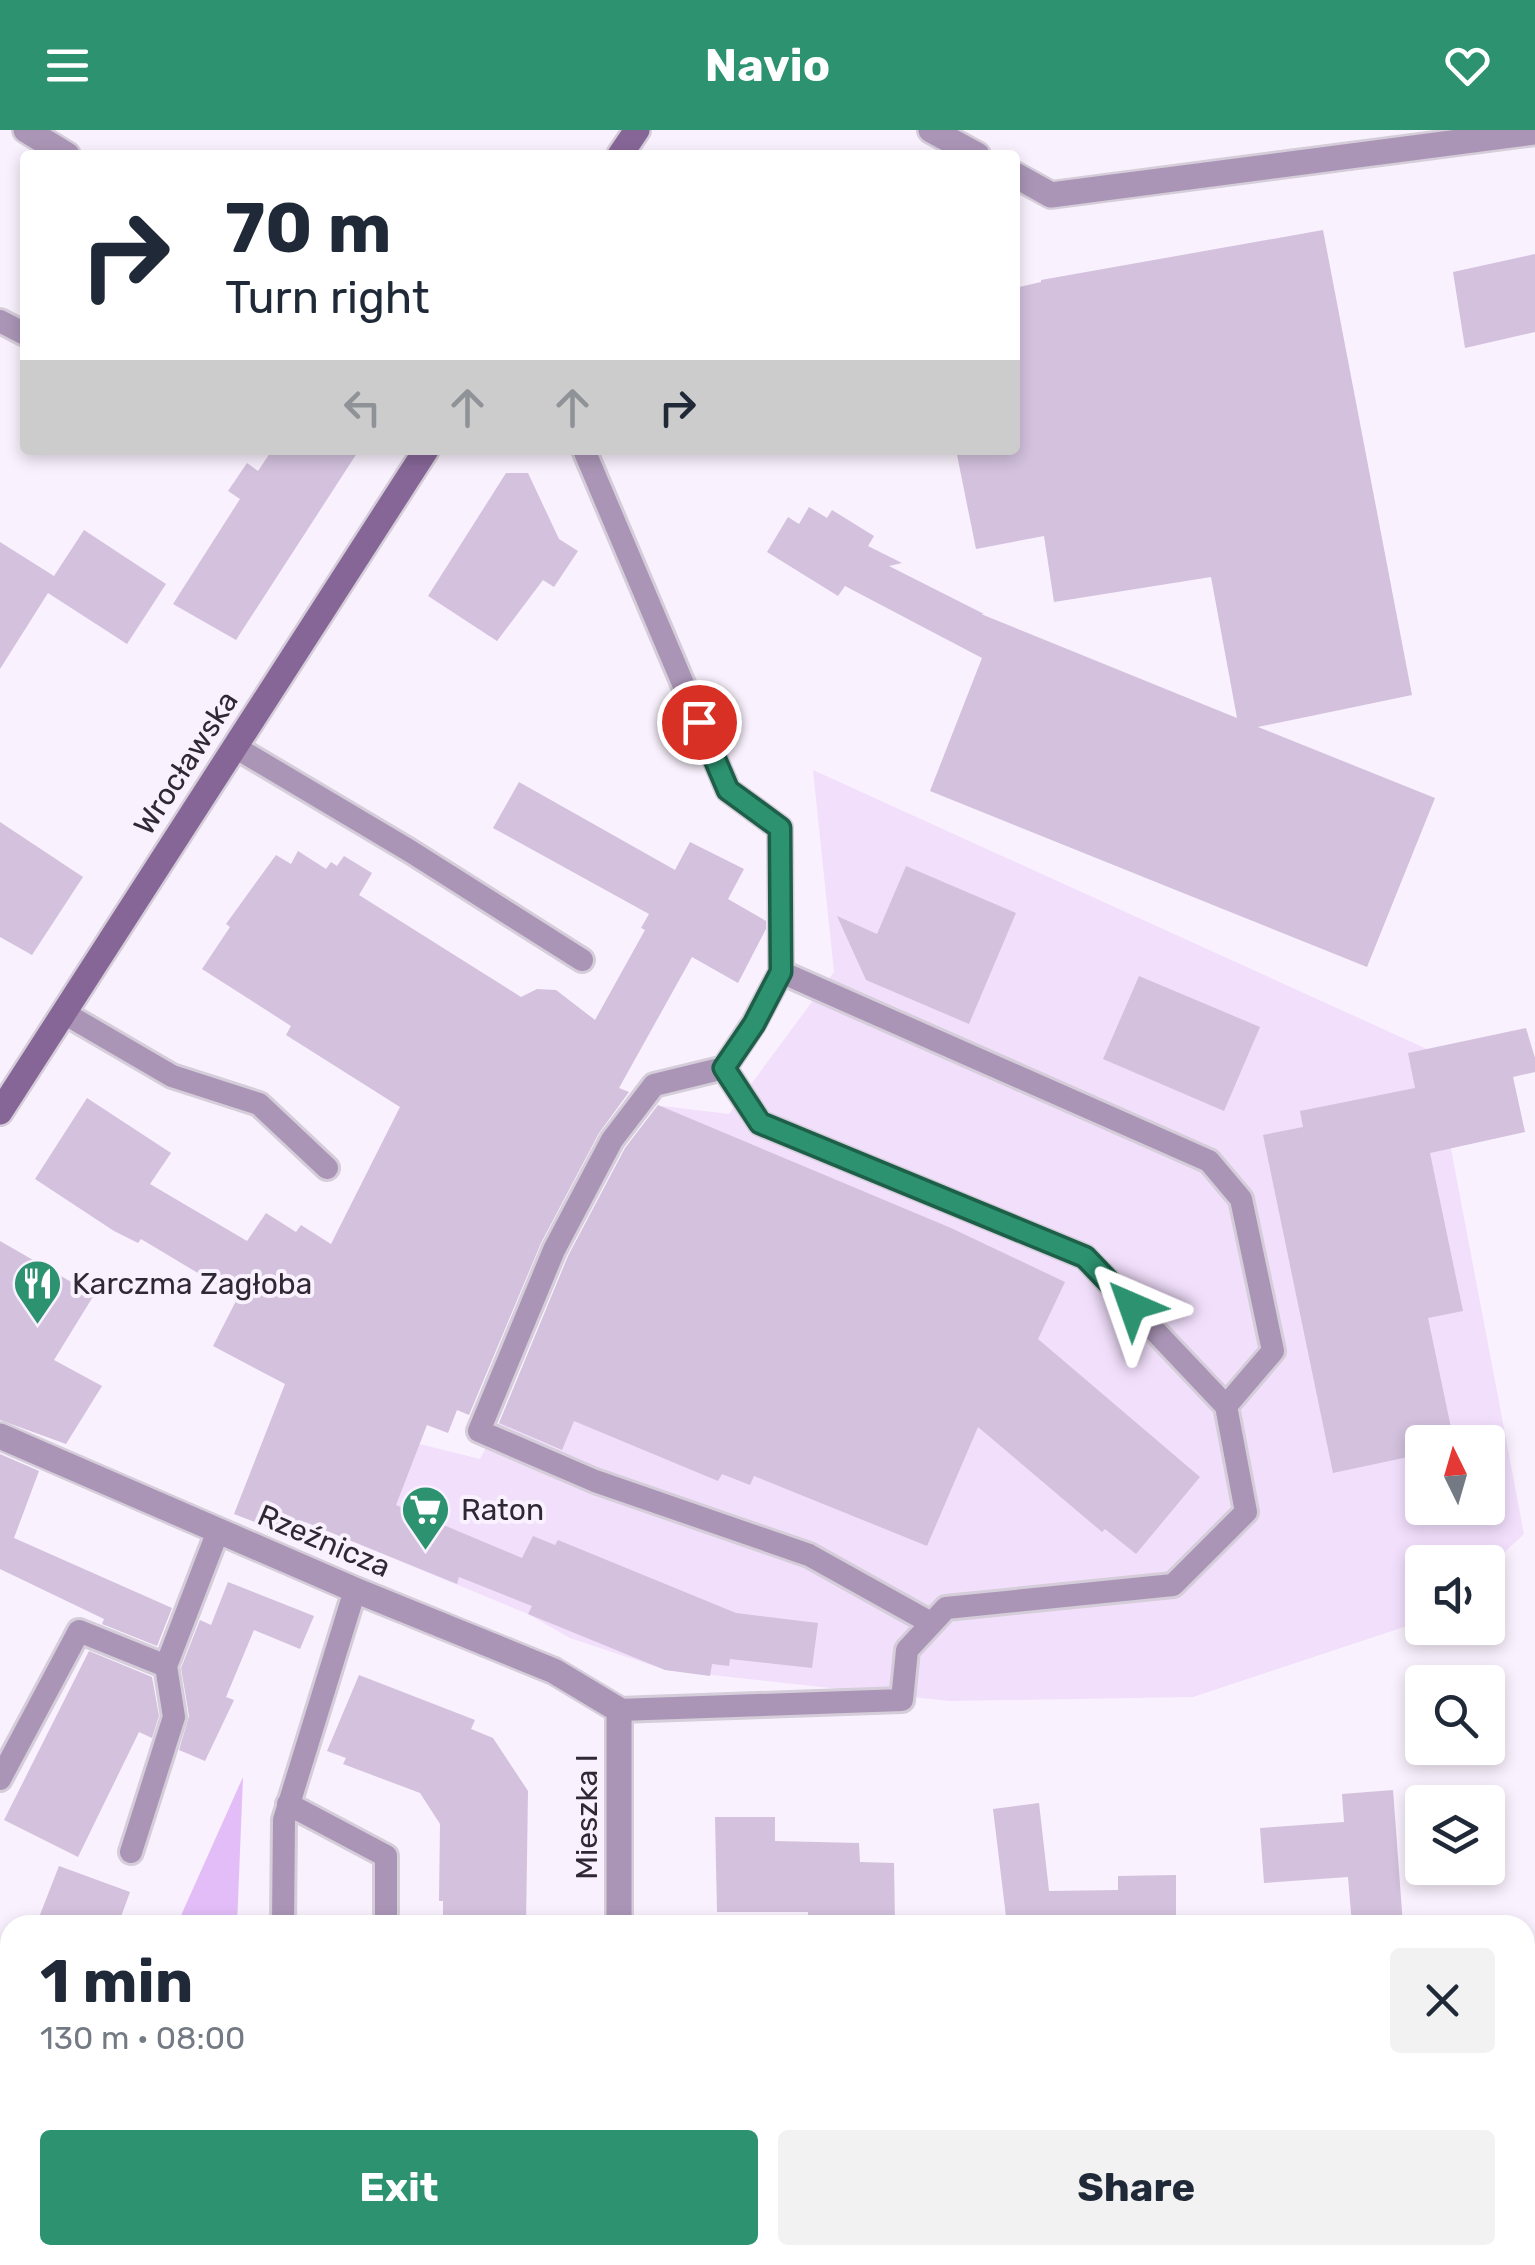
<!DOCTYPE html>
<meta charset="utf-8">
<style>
body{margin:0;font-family:Rubik,sans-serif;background:#f2f2f3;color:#1f2937;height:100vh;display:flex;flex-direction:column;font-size:38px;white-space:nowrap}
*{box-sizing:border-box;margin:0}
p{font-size:32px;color:#747a83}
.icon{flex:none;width:55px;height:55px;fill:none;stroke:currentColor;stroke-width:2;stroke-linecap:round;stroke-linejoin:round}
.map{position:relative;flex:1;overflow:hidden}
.side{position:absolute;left:0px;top:1785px;width:1535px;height:350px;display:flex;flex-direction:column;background:#fff;border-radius:30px 30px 0 0;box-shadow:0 5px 15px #0003}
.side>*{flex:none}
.top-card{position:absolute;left:20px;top:20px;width:1000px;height:305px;border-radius:10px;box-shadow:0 5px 15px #0003;background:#fff;color:#1f2937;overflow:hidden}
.needle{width:65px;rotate:355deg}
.fabs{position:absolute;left:1405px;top:1295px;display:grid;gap:20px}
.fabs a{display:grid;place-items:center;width:100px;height:100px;border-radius:10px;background:#fff;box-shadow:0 5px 15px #0003;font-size:50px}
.pin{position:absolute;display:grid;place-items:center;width:85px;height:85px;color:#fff;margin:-42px;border:5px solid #fff;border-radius:50%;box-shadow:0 2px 10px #0007}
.me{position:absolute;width:110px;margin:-55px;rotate:317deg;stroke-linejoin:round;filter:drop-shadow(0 0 8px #0008)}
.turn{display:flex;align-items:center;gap:35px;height:210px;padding:0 40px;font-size:45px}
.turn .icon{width:130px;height:130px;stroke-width:2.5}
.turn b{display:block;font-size:70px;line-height:85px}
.lanes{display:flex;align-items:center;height:95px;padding:0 40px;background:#0003;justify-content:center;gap:50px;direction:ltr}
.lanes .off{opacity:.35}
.round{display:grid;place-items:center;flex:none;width:105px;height:105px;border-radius:10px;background:#f2f2f3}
.headline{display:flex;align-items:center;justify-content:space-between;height:170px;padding:0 40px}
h1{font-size:60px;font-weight:700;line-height:75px}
.primary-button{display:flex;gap:20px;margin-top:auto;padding:20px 40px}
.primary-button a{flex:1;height:115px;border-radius:10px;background:#2c926f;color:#fff;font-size:40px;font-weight:700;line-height:115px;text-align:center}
.primary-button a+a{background:#f2f2f3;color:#1f2937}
header{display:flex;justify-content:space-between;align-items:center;height:130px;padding:0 40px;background:#2c926f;color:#fff;font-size:45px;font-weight:700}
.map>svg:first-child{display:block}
.built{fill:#f2dffc;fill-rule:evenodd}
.green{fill:#e2bdf7}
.building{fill:#d3c1dd}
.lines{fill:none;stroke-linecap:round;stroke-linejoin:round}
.lane-casing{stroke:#d5cdd9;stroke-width:28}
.street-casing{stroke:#d5cdd9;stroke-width:30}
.secondary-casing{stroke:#d5cdd9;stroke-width:30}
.lane{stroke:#aa95b6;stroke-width:22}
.street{stroke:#aa95b6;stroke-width:25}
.secondary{stroke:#866697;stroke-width:25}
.route-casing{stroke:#1d5f48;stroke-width:25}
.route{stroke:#2c926f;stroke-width:18}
.labels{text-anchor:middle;stroke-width:8;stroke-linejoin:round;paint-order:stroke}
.street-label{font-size:30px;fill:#302934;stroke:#f9f1fd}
.poi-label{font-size:30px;fill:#302934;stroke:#f9f1fd;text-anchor:start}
</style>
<header><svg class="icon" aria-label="menu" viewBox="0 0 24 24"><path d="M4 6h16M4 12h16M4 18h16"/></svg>Navio<svg class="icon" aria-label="heart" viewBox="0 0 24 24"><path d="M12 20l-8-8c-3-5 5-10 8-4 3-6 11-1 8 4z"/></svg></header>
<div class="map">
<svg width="1535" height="2135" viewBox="0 0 1535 2135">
<rect width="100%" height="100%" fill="#f9f1fd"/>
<!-- built -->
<path class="built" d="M 813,640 L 1427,919 L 1451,1019 L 1524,1404 L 1488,1438 L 1488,1432 L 1422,1432 L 1422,1491 L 1193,1567 L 949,1571 L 666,1540 L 570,1508 L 528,1484 L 339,1406 L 379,1304 L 480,1329 L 595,1110 L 639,1004 L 662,976 L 729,984 L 834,842 ZM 1422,1312 L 1488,1312 L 1488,1378 L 1422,1378 Z"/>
<!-- green -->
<path class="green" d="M 243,1647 L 237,1795 L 177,1795 L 183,1781 Z"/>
<!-- building -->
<path class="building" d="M 1323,100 L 1412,565 L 1258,597 L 1435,668 L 1367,837 L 930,661 L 982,528 L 845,456 L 838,466 L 767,422 L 788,387 L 799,394 L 809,377 L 827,388 L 832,380 L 874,406 L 868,416 L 902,433 L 889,436 L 984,484 L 981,484 L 1237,588 L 1211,447 L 1054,472 L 1044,406 L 976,419 L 956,320 L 1015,320 L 1015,158 L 1041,152 L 1041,150 Z
M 1535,124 L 1535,202 L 1465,218 L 1453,142 Z
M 272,320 L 359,320 L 236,510 L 173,474 L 240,369 L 228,361 L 247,333 L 258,341 Z
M 506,343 L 528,343 L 559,409 L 578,421 L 554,457 L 543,450 L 497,511 L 428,466 Z
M 84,400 L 166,454 L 127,514 L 48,463 L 0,539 L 0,412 L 54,446 Z
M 519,652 L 675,740 L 690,712 L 744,739 L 728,769 L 766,791 L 766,799 L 738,853 L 692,827 L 619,958 L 629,962 L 599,1003 L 541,1113 L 469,1285 L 457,1280 L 448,1303 L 427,1295 L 396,1375 L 522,1428 L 533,1406 L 555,1415 L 558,1410 L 736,1483 L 818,1493 L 812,1538 L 730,1529 L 729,1536 L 712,1534 L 710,1546 L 665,1540 L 528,1484 L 532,1476 L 459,1447 L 457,1454 L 305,1392 L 298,1409 L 234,1384 L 285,1254 L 213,1216 L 238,1167 L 141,1109 L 138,1113 L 114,1101 L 35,1049 L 87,968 L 171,1023 L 150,1054 L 247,1111 L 266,1083 L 296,1102 L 301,1095 L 331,1114 L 400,977 L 286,905 L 291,896 L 202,839 L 230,797 L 226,794 L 276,725 L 291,734 L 298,721 L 326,739 L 331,732 L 337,736 L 344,726 L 372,743 L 359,765 L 521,867 L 537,859 L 556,860 L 595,890 L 645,800 L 641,798 L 649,784 L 493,698 Z
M 0,692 L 83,747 L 32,825 L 0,807 Z
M 906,736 L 1016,783 L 969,894 L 866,850 L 837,786 L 877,804 Z
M 1139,846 L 1260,897 L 1224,981 L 1103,929 Z
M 1526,898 L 1535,928 L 1535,942 L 1513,947 L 1525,1002 L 1430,1023 L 1463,1181 L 1428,1188 L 1454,1312 L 1422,1312 L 1422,1324 L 1333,1343 L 1263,1005 L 1303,997 L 1300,981 L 1415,958 L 1408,923 Z
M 658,975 L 951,1098 L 1065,1152 L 1038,1209 L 1200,1347 L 1136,1424 L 1105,1399 L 1102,1402 L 978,1297 L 927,1416 L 754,1346 L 750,1355 L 722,1344 L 718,1351 L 574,1291 L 562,1320 L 499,1293 L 568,1126 L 625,1018 Z
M 0,1111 L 94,1165 L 54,1230 L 102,1256 L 66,1314 L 0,1290 Z
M 0,1324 L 39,1341 L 14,1408 L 172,1478 L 157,1516 L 102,1494 L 104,1489 L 0,1439 Z
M 228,1452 L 314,1486 L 300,1519 L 254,1500 L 226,1567 L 234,1570 L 205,1631 L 179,1620 L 189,1586 L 181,1538 L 200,1490 L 211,1495 Z
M 89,1521 L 152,1547 L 159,1586 L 152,1608 L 139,1602 L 78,1727 L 4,1690 Z
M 359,1545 L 475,1590 L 471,1599 L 493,1608 L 528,1661 L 526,1795 L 443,1795 L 443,1771 L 439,1771 L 440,1694 L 420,1663 L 343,1634 L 346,1628 L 327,1621 Z
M 1393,1660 L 1403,1795 L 1352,1795 L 1348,1747 L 1264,1753 L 1260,1698 L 1344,1692 L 1342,1664 Z
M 1039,1673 L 1049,1761 L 1118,1760 L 1118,1746 L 1176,1745 L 1176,1795 L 1007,1795 L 993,1679 Z
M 715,1687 L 775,1687 L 775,1711 L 859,1713 L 860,1732 L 894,1733 L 895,1792 L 808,1795 L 808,1782 L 717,1782 Z
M 59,1736 L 130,1762 L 118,1795 L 36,1795 Z"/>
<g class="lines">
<defs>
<path id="lane" d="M 0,191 L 25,204
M 584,320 L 728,660 L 780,698 L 781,842 L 754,893 L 724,938 L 760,993 L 1085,1127 L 1226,1276 L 1246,1382 L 1173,1455 L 946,1478 L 907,1520 L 902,1570 L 619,1580
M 235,617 L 410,721 L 582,830
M 781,842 L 1209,1031 L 1241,1069 L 1273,1221 L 1226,1276
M 64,883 L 172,946 L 259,974 L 327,1038
M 724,938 L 654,955 L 612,1010 L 554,1120 L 479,1301 L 595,1351 L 809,1425 L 931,1493
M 0,1649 L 79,1501 L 166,1536
M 288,1674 L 386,1726 L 386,1795
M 131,1722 L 174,1587 L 166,1536 L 218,1401
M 283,1795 L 284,1690 L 355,1460
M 20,2125 L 44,2135
M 233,2135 L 236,2125
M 349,2135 L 353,2125
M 1014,2135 L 1057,2130 L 1056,2125"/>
<path id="street" d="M 26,0 L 67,25
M 931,0 L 977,25
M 1015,45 L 1051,65 L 1535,2
M 0,1306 L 355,1460 L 554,1541 L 619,1580 L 619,1795
M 1525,1914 L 1535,1913
M 598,2135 L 600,2125"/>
<path id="secondary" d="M 620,25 L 637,0
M 0,982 L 426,320"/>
</defs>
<!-- lane casing -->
<use href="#lane" class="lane-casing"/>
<!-- street casing -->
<use href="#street" class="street-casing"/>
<!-- secondary casing -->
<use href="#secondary" class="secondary-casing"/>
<!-- lane -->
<use href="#lane" class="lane"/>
<!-- street -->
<use href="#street" class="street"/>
<!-- secondary -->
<use href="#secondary" class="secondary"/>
</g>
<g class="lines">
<defs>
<path id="route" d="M 699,592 L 728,660 L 780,698 L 781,842 L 754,894 L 724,938 L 760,993 L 1085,1127 L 1132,1176"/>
</defs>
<!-- route casing -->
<use href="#route" class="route-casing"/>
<!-- route -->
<use href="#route" class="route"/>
</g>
<!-- icons -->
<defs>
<symbol id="restaurant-pin" viewBox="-11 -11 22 30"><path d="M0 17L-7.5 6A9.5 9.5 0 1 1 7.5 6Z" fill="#2c926f" stroke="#f9f1fd"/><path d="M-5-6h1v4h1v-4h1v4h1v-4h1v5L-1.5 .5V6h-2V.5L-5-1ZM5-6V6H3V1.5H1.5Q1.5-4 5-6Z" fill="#fff"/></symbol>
<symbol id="supermarket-pin" viewBox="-11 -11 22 30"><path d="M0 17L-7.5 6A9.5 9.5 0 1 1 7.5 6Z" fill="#2c926f" stroke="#f9f1fd"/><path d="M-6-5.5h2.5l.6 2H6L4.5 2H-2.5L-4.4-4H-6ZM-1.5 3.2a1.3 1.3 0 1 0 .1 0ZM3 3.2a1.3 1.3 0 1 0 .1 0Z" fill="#fff"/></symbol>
</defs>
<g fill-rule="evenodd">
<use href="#restaurant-pin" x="10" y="1126" width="55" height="75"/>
<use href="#supermarket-pin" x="398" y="1352" width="55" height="75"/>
</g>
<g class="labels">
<!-- street labels -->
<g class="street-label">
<text transform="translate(186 633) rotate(-57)" y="10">Wrocławska</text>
<text transform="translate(324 1411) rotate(23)" y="10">Rzeźnicza</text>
<text transform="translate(587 1687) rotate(-90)" y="10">Mieszka I</text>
</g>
<!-- poi labels -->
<g class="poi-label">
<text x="72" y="1164">Karczma Zagłoba</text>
<text x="461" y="1390">Raton</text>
</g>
</g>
</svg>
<div class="fabs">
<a><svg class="needle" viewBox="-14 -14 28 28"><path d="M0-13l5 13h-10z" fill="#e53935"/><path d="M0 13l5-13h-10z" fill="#747a83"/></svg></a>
<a><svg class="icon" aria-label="sound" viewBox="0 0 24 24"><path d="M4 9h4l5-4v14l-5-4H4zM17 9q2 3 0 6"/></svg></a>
<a><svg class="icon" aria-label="search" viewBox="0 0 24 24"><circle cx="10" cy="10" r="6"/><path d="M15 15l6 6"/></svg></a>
<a><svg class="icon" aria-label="layers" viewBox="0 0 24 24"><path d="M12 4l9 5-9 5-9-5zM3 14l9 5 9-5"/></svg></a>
</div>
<div class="pin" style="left:699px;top:592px;background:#d93025"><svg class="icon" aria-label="arrive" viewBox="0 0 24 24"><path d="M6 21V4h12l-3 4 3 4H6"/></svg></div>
<svg class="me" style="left:1132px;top:1176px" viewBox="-20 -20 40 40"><path d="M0-17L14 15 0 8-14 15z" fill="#2c926f" stroke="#fff" stroke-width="4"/></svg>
<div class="top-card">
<div class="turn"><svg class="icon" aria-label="right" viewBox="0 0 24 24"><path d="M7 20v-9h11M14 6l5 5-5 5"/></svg><div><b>70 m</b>Turn right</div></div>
<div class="lanes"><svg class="icon off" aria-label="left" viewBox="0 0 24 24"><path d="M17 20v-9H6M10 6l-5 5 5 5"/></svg><svg class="icon off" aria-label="ahead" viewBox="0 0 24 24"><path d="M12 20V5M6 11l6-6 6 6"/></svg><svg class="icon off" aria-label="ahead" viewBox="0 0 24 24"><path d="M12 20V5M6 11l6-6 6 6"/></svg><svg class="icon" aria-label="right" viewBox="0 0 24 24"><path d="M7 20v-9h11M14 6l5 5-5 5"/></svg></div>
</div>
<section class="side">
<div class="headline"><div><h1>1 min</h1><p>130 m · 08:00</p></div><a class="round"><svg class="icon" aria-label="close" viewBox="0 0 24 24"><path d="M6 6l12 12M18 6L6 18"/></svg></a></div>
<div class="primary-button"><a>Exit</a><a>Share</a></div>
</section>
</div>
